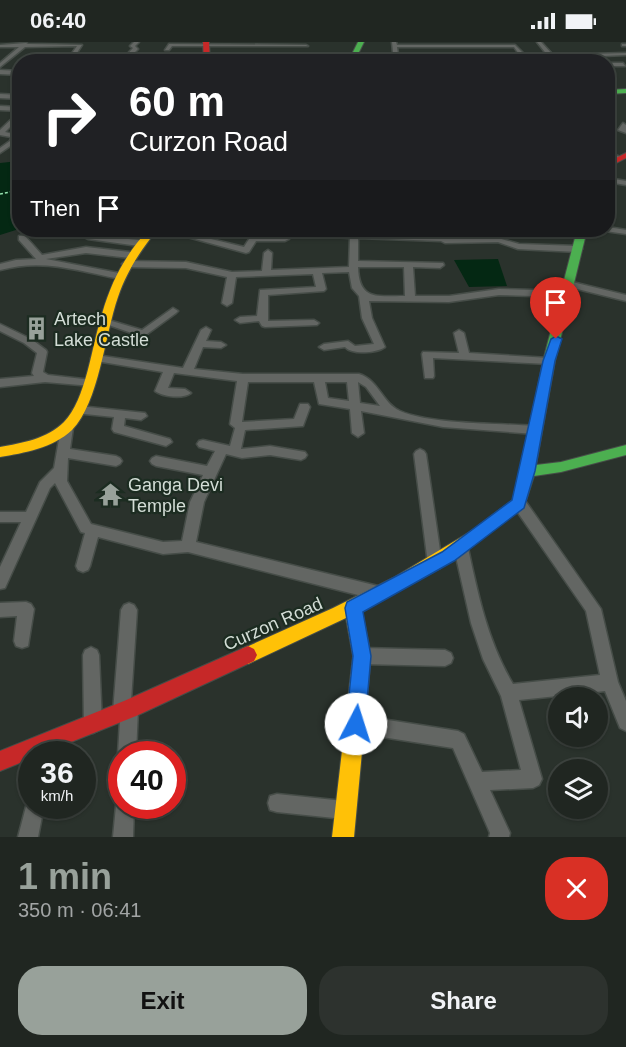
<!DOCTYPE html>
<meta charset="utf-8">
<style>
body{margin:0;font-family:Helvetica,sans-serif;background:#2d322e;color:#f1f3f6;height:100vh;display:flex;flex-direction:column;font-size:22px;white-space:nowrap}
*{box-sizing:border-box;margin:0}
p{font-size:20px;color:#a2a5a5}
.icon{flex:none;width:33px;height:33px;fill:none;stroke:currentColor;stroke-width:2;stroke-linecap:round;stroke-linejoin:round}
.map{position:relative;height:795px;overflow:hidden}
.panel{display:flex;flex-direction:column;background:#202621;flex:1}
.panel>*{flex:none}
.top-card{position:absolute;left:12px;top:12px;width:603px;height:183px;border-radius:24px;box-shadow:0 2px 4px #0004,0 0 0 2px #3d433f;background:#202124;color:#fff;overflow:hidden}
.fabs{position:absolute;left:548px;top:645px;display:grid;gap:12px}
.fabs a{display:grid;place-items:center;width:60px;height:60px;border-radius:50%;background:#202621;box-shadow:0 2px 4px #0004,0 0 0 2px #3d433f;font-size:30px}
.speed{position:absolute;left:18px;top:699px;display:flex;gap:12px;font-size:30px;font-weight:700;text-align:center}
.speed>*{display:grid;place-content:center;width:78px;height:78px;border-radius:50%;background:#202621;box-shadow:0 2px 4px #0004,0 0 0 2px #3d433f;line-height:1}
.speed small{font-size:15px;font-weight:400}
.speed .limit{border:9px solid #d22;background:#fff;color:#111}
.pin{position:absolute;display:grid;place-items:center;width:51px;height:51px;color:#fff;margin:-62px -26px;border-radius:50% 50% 50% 0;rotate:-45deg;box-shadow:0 0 6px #0007}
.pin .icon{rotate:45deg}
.me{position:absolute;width:66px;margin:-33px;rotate:5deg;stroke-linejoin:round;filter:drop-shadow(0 0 4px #0008)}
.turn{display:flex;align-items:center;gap:21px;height:126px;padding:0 18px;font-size:27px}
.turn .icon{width:78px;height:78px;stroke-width:2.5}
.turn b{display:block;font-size:42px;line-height:51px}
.then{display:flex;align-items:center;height:57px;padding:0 18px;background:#0003;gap:12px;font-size:22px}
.round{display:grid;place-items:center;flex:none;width:63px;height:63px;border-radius:24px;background:#2d322e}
.head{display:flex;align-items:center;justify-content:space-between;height:102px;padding:0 18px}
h1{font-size:36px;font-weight:700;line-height:45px;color:#98a19a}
.primary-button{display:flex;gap:12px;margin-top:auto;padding:12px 18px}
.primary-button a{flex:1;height:69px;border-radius:24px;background:#98a19a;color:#111;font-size:24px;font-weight:700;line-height:69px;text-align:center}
.primary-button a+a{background:#2d322e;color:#f1f3f6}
.status{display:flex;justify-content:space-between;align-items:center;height:42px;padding:0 30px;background:#202621;direction:ltr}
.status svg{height:16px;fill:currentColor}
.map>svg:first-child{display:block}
.water{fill:#042813}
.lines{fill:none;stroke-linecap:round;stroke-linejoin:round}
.ferry{stroke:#93e1ad;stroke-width:1.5;stroke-dasharray:3 2;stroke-linecap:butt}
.street-casing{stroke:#464d48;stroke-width:3}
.fast-casing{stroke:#464d48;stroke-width:2}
.slow-casing{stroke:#464d48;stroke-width:2}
.jam-casing{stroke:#464d48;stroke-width:2}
.street{fill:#636663;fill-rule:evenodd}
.fast{fill:#4caf50;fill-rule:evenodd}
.slow{fill:#ffc107;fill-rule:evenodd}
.jam{fill:#c62828;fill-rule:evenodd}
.route{fill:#1a73e8;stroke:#114b97;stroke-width:1.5}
.labels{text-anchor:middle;stroke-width:4.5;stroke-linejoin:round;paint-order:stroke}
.poi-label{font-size:18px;fill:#d3ddd6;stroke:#1c2c21;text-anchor:start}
.street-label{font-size:18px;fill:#d3ddd6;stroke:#1c2c21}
</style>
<div class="status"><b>06:40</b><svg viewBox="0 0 49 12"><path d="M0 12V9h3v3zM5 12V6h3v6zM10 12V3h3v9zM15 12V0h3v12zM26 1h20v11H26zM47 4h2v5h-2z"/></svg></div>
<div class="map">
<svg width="626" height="795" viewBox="0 0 626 795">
<rect width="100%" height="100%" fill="#2a322c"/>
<!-- water -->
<path class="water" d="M 19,119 L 19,187 L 0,193 L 0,121 Z
M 498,217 L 507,244 L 469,245 L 454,218 Z"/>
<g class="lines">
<!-- ferry -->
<path class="ferry" d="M 0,152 L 20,148"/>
<defs>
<path id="street" d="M 134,0 L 139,0 L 135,4 L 138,7 L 125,20 L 120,20 L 133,6 L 130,4 Z
M 392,0 L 396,0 L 397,3 L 515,3 L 526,14 L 548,14 L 537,0 L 541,0 L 553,13 L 626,11 L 626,13 L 556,16 L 554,18 L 551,16 L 418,20 L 521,15 L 514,5 L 397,5 L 399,20 L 394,20 Z
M 26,1 L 28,2 L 82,3 L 71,20 L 66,20 L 77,4 L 25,5 L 0,25 L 0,21 L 19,5 L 0,5 L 0,3 Z
M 169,2 L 306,3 L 308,4 L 172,4 L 169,8 L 165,8 Z
M 622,2 L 626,2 L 626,4 L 622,4 Z
M 208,17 L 351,19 L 353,20 L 206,19 Z
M 623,21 L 625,24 L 608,24 L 608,21 Z
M 0,28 L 20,29 L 20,33 L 0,32 Z
M 0,52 L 20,53 L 20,57 L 0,56 Z
M 0,64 L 20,65 L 20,69 L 0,68 Z
M 20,69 L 20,75 L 5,90 L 17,93 L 16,100 L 0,111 L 0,106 L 10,99 L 11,95 L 0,93 L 0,88 Z
M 623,81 L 626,83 L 626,91 L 618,88 Z
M 608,111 L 621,115 L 622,116 L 619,118 L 608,115 Z
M 608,136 L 626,139 L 626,143 L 608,140 Z
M 608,185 L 626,188 L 626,192 L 605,189 Z
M 162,188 L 174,188 L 244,205 L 251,194 L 254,194 L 285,195 L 289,197 L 285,199 L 256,199 L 249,210 L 246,211 Z
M 239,188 L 247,188 L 241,193 L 237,191 Z
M 271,188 L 351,191 L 352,188 L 360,188 L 359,191 L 440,194 L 439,188 L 447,188 L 449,196 L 498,196 L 519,202 L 578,204 L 582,207 L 578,210 L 518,207 L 498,200 L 445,201 L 441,199 L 358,196 L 358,219 L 443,221 L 444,223 L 440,226 L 413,225 L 415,254 L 449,254 L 499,247 L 566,249 L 571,252 L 566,255 L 499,253 L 449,260 L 369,259 L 372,276 L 385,305 C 377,311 352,313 345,305 L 324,308 L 319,305 L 324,302 L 348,299 L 355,304 L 374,302 L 362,276 L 359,254 L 352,246 L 349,230 L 322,231 L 326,247 L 324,249 L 268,253 L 268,279 L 314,278 L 319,281 L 317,283 L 265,285 L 262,284 L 259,279 L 240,281 L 235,278 L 240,275 L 257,274 L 260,248 L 316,245 L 313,232 L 236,235 L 232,261 L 227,264 L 222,261 L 227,235 L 186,226 L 126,225 L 122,222 L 126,219 L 186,220 L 232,230 L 262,229 L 264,211 L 268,208 L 272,211 L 271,228 L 349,225 L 350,196 L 287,193 ZM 358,225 L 404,225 L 405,254 C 377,254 359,259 358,225 Z
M 85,193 L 139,198 L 143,201 L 139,204 L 88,197 L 84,195 Z
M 19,194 L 25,194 L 42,213 L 86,205 L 130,210 L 134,213 L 130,216 L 86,211 L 46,217 L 124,232 L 124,236 L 121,237 C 78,229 44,216 0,228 L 0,222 L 16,218 L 36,217 L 19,198 Z
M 568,239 L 626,253 L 626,259 L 565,244 L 563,242 Z
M 173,266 L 178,269 L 176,271 L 143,295 L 100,280 L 105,277 L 142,288 Z
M 0,282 L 31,297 L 46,308 L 47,310 L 43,330 L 48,333 L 92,338 L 93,341 L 92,344 L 45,340 L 0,345 L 0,337 L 34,334 L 32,331 L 37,311 L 24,301 L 0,289 Z
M 206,285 L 211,288 L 206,299 L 221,300 L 226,303 L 221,306 L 203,305 L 194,327 L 243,332 L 359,332 C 379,338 382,361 400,369 C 433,383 498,381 535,384 L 541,388 L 535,392 L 443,385 L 361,369 L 364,391 L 358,395 L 352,391 L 350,367 L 319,362 L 314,340 L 248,340 L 242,380 L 294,377 L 300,362 L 308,362 L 310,365 L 303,384 L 245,388 L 241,407 L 270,404 L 305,410 L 307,413 L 305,416 L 301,418 L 270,413 L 242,416 L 226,412 L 204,460 L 196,500 L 378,544 L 383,546 L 385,551 L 383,556 L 378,558 L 188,510 L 163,512 L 98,495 L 90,524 L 88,528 L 83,530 L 78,528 L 76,524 L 85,491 L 81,490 L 55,441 L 50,446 L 5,546 L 0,547 L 0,525 L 21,480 L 0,480 L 0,470 L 26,470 L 40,440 L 54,426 L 61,386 L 67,382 L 73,386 L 70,407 L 116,414 L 120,416 L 122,419 L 120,422 L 116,424 L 68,416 L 67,439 L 91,482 L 163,500 L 182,499 L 190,460 L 203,433 L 156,424 L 152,422 L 150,419 L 152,416 L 156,414 L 207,424 L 215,409 L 199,405 L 197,402 L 199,399 L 203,398 L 230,404 L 235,386 L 230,382 L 237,339 L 174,331 L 168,346 L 185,347 L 191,351 C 183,357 163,355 155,349 L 163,330 L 96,319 L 91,316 L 96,313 L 183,326 L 201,288 ZM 325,340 L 347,340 L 349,359 L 328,356 ZM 358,340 L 366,345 L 380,364 L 360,361 Z
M 459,288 L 464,291 L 469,311 L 549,316 L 554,319 L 549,322 L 433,316 L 434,334 L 433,336 L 425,336 L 422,312 L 423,310 L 459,311 L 454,291 Z
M 79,364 L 145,371 L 147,374 L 141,378 L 125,376 L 124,384 L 170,397 L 172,400 L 166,404 L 114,390 L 112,387 L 114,375 L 75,371 L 73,368 Z
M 420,407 L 424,409 L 426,412 L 442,522 L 440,526 L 435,528 L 430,526 L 428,522 L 414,412 L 416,409 Z
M 519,456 L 524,457 L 601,567 L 618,640 L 626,659 L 626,689 L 620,686 L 605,649 L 519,658 L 542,737 L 539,743 L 533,746 L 490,748 L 510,791 L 509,795 L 489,795 L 490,791 L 453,706 L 356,691 L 350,688 L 347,682 L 350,676 L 356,673 L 458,689 L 464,692 L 482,730 L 521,728 L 501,654 L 483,617 L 471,581 L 454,506 L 456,502 L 461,500 L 466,502 L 468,506 C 478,553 488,600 513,642 L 600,633 L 586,569 L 514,465 L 512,461 L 514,457 Z
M 26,560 L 31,562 L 34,567 L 28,604 L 22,606 L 16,604 L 14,599 L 17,574 L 0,575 L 0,561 Z
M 129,561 L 134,563 L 137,568 L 131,659 L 135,661 L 138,667 L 136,712 L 122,712 L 122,719 L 118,712 L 120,678 L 116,676 L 113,670 L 121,568 L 124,563 Z
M 91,605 L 97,608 L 99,613 L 102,682 L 99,688 L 93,691 L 87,688 L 84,682 L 83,613 L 85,608 Z
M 362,606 L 445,608 L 451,611 L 453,616 L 451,621 L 445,624 L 362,622 L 356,619 L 354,614 L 356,609 Z
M 277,752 L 344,759 L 351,761 L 353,768 L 351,775 L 344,777 L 277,770 L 270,768 L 268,761 L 270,754 Z
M 32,756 L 32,764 L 44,764 L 38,795 L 18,795 L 28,757 Z
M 122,756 L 122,764 L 134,764 L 133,795 L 113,795 L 116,764 L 118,757 Z"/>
<path id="fast" d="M 358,0 L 364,0 L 354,20 L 348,20 Z
M 626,47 L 626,51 L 608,52 L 608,48 Z
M 577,188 L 587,188 L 555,319 L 536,423 L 561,420 L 626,403 L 626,413 L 561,430 L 534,434 L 524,465 L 483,494 L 478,492 L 475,488 L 478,484 L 513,458 L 521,429 L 543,319 Z"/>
<path id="slow" d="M 148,188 L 157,188 C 140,209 127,229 118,255 C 105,292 99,361 72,388 C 53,406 24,411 0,415 L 0,405 C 22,401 47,397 64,380 C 86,358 92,303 102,272 C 111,240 125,213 148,188 Z
M 483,482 L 488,484 L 491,488 L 488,492 L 433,530 L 362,569 L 371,614 L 354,795 L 332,795 L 353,614 L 346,576 L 248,622 L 242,619 L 239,613 L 242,607 L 333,566 L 393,536 Z"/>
<path id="jam" d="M 203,0 L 209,0 L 210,20 L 204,20 Z
M 626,111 L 626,116 L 608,125 L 608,120 Z
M 248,604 L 254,607 L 257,613 L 254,619 L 136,674 L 41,712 L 32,712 L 32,716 L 0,729 L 0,709 L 124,659 Z"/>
</defs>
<!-- street casing -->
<use href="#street" class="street-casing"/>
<!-- fast casing -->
<use href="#fast" class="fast-casing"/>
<!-- slow casing -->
<use href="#slow" class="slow-casing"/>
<!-- jam casing -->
<use href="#jam" class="jam-casing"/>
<!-- street -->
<use href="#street" class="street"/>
<!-- fast -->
<use href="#fast" class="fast"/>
<!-- slow -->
<use href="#slow" class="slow"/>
<!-- jam -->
<use href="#jam" class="jam"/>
</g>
<!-- route -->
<path class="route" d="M 556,294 L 562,297 L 555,319 L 535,429 L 524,466 L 454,519 L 363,570 L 371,614 L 365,682 L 363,689 L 356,692 L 349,689 L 346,682 L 353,614 L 345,566 L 347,560 L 442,510 L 512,458 L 543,319 L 551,297 Z"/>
<!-- icons -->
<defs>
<symbol id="building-bare" viewBox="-9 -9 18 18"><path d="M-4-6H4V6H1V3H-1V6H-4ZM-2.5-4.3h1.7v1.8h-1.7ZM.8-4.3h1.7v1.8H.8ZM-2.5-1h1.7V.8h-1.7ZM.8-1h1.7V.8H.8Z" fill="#98a19a" stroke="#1c2c21" stroke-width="2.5" paint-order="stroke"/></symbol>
<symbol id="temple-bare" viewBox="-9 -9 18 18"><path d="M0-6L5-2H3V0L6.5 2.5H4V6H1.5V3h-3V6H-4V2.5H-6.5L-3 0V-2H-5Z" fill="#98a19a" stroke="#1c2c21" stroke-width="2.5" paint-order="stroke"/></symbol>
</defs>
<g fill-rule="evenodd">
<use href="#building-bare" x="20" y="270" width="33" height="33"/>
<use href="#temple-bare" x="94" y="436" width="33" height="33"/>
</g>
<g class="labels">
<!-- poi labels -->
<g class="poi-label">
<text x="54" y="283">Artech<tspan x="54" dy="21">Lake Castle</tspan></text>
<text x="128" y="449">Ganga Devi<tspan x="128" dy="21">Temple</tspan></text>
</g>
<!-- street labels -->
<g class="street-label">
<text transform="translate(273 582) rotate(-24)" y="6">Curzon Road</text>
</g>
</g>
</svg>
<div class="fabs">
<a><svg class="icon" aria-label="sound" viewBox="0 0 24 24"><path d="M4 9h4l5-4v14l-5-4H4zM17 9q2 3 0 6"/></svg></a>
<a><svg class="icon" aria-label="layers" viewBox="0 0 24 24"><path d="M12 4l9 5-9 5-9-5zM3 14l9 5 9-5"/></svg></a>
</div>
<div class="speed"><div>36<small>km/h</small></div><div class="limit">40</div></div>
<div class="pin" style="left:556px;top:297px;background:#d93025"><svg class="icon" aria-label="arrive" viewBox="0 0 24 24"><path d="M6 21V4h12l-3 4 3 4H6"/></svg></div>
<svg class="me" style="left:356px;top:682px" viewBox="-20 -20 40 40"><circle r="19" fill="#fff"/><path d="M0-13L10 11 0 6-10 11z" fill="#1a73e8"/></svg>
<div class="top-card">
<div class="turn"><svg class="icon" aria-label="right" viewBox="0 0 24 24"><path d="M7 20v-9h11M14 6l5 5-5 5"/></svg><div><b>60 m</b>Curzon Road</div></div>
<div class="then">Then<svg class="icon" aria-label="arrive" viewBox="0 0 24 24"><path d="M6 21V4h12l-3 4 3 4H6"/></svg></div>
</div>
</div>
<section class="panel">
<div class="head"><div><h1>1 min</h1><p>350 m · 06:41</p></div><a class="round" style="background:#d93025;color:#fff"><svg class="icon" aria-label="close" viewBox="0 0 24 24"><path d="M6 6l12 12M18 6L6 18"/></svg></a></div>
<div class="primary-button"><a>Exit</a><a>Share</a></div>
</section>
